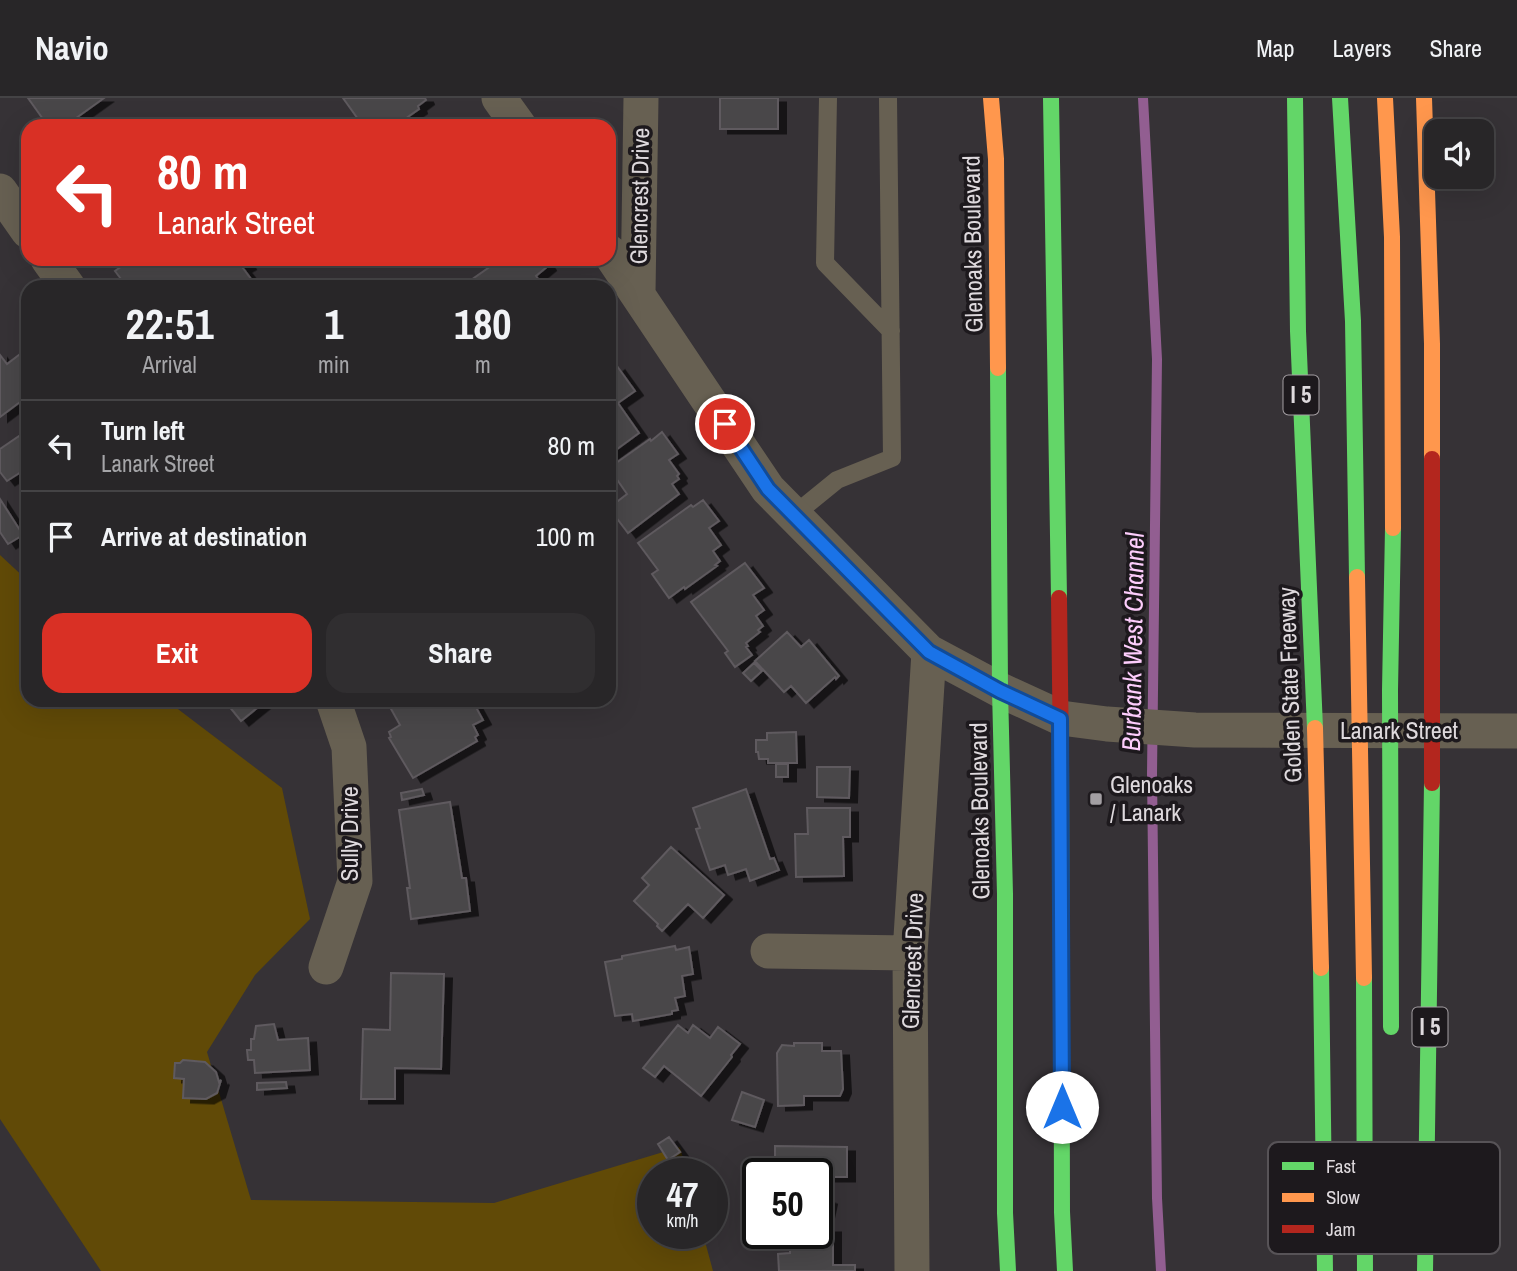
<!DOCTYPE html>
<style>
body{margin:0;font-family:"Archivo Narrow",sans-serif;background:#302e30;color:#f1f3f6;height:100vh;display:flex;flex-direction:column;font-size:26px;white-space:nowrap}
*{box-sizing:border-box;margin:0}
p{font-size:23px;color:#a5a5a8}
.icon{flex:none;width:38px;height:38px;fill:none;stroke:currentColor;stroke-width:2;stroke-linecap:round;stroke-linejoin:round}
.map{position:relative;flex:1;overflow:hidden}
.details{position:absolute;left:21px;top:182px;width:595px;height:427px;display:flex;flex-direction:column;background:#282628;border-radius:21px;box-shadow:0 7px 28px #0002,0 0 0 2px #444345}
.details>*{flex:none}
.guide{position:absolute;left:21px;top:21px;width:595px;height:147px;border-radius:21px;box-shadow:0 7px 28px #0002,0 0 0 2px #444345;background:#d93025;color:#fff;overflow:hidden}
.tools{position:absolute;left:1424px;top:21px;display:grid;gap:14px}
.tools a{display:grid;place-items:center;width:70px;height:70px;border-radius:14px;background:#282628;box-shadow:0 7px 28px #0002,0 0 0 2px #444345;font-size:35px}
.speed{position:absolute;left:637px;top:1060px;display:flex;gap:14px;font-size:35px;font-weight:700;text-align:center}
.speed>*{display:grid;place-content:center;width:91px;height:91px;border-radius:50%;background:#282628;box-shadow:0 7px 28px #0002,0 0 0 2px #444345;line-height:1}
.speed small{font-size:18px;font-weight:400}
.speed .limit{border:4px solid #111;border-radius:10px;background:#fff;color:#111}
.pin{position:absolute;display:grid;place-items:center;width:60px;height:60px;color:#fff;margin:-30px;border:4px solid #fff;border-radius:50%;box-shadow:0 2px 7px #0007}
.me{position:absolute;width:77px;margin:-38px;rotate:0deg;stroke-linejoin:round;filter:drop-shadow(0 0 5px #0008)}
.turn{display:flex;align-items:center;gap:24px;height:147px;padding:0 21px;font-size:32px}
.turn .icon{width:91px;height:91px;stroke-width:2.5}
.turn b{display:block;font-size:49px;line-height:60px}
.eta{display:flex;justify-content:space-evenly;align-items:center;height:119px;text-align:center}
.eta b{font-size:42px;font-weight:700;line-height:49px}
.button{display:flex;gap:14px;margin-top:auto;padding:14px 21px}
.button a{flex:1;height:80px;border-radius:21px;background:#d93025;color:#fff;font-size:28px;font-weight:700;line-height:80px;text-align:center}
.button a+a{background:#302e30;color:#f1f3f6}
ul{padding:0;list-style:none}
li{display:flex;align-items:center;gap:21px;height:91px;padding:0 21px;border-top:2px solid #444345}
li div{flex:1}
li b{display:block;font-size:26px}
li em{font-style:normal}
header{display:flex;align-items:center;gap:42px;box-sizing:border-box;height:98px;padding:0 35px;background:#282628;border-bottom:2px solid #444345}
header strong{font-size:33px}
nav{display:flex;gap:38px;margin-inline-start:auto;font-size:24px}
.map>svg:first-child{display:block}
.green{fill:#614a07}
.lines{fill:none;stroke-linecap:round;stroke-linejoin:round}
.stream{stroke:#925e91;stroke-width:10}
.building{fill:#4a474a;stroke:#5e5a5e;stroke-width:2;filter:url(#shadow)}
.lane{stroke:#676052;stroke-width:18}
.street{stroke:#676052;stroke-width:35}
.fast{stroke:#63d668;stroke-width:16}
.slow{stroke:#ff974d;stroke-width:16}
.jam{stroke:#b3261e;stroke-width:16}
.route-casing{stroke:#114b97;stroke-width:18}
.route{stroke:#1a73e8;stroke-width:12}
.poi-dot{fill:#a39fa3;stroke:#1d191d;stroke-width:2.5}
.labels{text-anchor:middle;stroke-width:7;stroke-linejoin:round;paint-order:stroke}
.shield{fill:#1d191d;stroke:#a49fa3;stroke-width:2}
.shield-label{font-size:23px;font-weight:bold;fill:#ded9dd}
.street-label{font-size:24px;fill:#ded9dd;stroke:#1d191d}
.poi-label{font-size:24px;fill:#ded9dd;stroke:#1d191d;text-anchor:start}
.water-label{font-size:26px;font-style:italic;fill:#fdcdfc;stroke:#1d191d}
.key{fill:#1d191d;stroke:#575357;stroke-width:2}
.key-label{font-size:19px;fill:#ded9dd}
</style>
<header>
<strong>Navio</strong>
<nav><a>Map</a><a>Layers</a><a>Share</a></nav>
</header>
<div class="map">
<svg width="1517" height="1173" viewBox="0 0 1517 1173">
<defs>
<filter id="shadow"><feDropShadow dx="8" dy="4.5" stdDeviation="0" flood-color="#0009"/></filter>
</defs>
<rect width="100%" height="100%" fill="#363236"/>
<!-- green -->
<path class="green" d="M 0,457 L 28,483 L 28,602 L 166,602 L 282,690 L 310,821 L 255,877 L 207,954 L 251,1102 L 494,1105 L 680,1049 L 687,1076 L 653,1076 L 653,1136 L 703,1136 L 713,1173 L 101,1173 L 0,1021 Z"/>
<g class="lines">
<!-- stream -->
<path class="stream" d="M 1143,0 L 1157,261 L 1152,676 L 1157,1100 L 1161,1173"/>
</g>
<!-- building -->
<path class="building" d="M 28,0 L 104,0 L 65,28 L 48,28 Z
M 343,0 L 425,0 L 426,2 L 418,8 L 419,11 L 395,28 L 363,28 Z
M 720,0 L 778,0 L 778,31 L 720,31 Z
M 132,161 L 243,161 L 248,167 L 243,170 L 257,189 L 166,189 L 163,185 L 157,189 L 127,189 L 115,173 Z
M 501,161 L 543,161 L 548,168 L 536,178 L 544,189 L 466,189 L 464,187 Z
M 28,250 L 28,298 L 0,319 L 0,257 L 7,266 Z
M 617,268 L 635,293 L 618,305 L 639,335 L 609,357 L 609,274 Z
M 28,332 L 28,383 L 21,374 L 7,383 L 0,374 L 0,351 Z
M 662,334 L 678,356 L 669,362 L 679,376 L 677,378 L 679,381 L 672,386 L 679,396 L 628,435 L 609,410 L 627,396 L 609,370 L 650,341 L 651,343 Z
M 0,401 L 23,437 L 8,446 L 0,434 Z
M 703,402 L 719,423 L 709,430 L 721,447 L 713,453 L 720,463 L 715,467 L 717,468 L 685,491 L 684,489 L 669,500 L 652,476 L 658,472 L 638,445 L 691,407 L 693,409 Z
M 745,465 L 764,490 L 753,497 L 764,512 L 756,518 L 763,528 L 758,532 L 760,534 L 746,545 L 748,548 L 746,549 L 752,557 L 735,569 L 725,555 L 728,553 L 691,504 Z
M 787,534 L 801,549 L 809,542 L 839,578 L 836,581 L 835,579 L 806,605 L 791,588 L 784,594 L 755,563 Z
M 754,565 L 762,573 L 751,583 L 743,575 Z
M 224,602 L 267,602 L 241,623 Z
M 386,602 L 472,602 L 483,622 L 473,627 L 478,637 L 475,639 L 477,643 L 413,680 L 389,640 L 391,639 L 389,634 L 400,627 Z
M 796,634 L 797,665 L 768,665 L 768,661 L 759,661 L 758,654 L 756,654 L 756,642 L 767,642 L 767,635 Z
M 776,666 L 788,666 L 788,679 L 776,679 Z
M 817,669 L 850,669 L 849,700 L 817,699 Z
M 422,691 L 424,697 L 402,702 L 401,695 Z
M 746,691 L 770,761 L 774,760 L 779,772 L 750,783 L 746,771 L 728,777 L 725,767 L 710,772 L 696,731 L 700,730 L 693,710 Z
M 450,704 L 462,780 L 466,780 L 470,813 L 411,821 L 407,790 L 410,790 L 399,712 Z
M 807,710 L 850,710 L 850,739 L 843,739 L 844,778 L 796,779 L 795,736 L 808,736 Z
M 671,749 L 724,797 L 703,820 L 688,806 L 662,833 L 657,828 L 658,826 L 634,803 L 649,787 L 642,780 Z
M 675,848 L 676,852 L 689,849 L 693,876 L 682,878 L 685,898 L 675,900 L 678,912 L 672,913 L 672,916 L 633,923 L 632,916 L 615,918 L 605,864 L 622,861 L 622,858 Z
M 391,875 L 444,876 L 441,971 L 395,970 L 395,1001 L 361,1001 L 363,931 L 390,932 Z
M 274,926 L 278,942 L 308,940 L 310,972 L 255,975 L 254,962 L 248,962 L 247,952 L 251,952 L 251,941 L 254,941 L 256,928 Z
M 678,927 L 688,935 L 693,927 L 710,940 L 718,929 L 740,946 L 731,957 L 732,959 L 701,998 L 664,968 L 655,979 L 643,970 Z
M 794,945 L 822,945 L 822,953 L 841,953 L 843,991 L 840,998 L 804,998 L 804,1007 L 778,1008 L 777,955 L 782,947 L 794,948 Z
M 183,962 L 205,964 L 216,974 L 219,984 L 221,982 L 217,995 L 206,1001 L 183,1000 L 184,981 L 174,980 L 175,965 L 180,965 Z
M 286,984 L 287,990 L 257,992 L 257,985 Z
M 742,994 L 764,1002 L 755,1029 L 732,1022 Z
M 669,1039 L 680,1054 L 668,1062 L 658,1046 Z
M 775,1048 L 847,1049 L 847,1079 L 826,1079 L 826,1101 L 829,1102 L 826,1116 L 818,1117 L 817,1115 L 817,1076 L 775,1076 Z
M 817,1130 L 833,1130 L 833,1167 L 855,1167 L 855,1173 L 779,1173 L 778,1156 L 790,1155 L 790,1136 L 817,1136 Z"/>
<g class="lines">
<!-- lane -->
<path class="lane" d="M 828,0 L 825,165 L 891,233
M 794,417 L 837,382 L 892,360 L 888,0"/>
<!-- street -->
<path class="street" d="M 499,0 L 519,28
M 0,93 L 28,133
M 609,154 L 768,391 L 929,554 L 1000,592 L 1061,620 L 1107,626 L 1195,632 L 1517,633
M 48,161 L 68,189
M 638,195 L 641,0
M 768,853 L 910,855
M 326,869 L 355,783 L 349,649 L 333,602
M 912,1173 L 910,855 L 929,554"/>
<!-- fast -->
<path class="fast" d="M 1051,0 L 1059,500
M 1295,0 L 1298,233 L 1315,630
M 1340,0 L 1353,223 L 1357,479
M 998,270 L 1000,592 L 1005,796 L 1005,1115 L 1008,1173
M 1061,662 L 1062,1114 L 1065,1173
M 1321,870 L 1325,1173
M 1364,880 L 1365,1173
M 1391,929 L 1390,592 L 1393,430
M 1425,1173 L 1432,685"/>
<!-- slow -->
<path class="slow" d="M 991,0 L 996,61 L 998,270
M 1385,0 L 1392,139 L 1393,430
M 1424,0 L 1432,246 L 1432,361
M 1357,479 L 1364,880
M 1315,630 L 1321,870"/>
<!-- jam -->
<path class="jam" d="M 1059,500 L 1061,662
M 1432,685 L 1432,361"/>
</g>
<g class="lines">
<defs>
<path id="route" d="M 725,326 L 768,391 L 929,554 L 1000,593 L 1060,621 L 1062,1009"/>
</defs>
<!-- route casing -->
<use href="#route" class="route-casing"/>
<!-- route -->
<use href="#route" class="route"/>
</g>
<!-- markers -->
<rect class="poi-dot" x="1089" y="694" width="14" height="14" rx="3.5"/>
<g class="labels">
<!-- shield labels -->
<g class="shield">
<rect x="1283.5" y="277.5" width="35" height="39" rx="5"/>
<rect x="1412.5" y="909.5" width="35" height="39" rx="5"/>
</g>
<g class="shield-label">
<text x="1301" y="305">I 5</text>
<text x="1430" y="937">I 5</text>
</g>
<!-- street labels -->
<g class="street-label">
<text transform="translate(640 98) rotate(-89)" y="8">Glencrest Drive</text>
<text transform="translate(973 146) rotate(-91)" y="8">Glenoaks Boulevard</text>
<text transform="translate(1290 587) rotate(-92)" y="8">Golden State Freeway</text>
<text x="1399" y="641">Lanark Street</text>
<text transform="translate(980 713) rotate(-91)" y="8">Glenoaks Boulevard</text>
<text transform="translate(350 736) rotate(-90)" y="8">Sully Drive</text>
<text transform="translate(913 863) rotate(-88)" y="8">Glencrest Drive</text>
</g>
<!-- poi labels -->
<g class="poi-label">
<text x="1110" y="695">Glenoaks<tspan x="1110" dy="28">/ Lanark</tspan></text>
</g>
<!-- water labels -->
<g class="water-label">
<text transform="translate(1133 544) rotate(-89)" y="9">Burbank West Channel</text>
</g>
</g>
<!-- legend -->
<rect x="1268" y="1044" width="232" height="112" rx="10" class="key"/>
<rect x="1282" y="1064" width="32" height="8" fill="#63d668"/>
<rect x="1282" y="1095" width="32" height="9" fill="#ff974d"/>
<rect x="1282" y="1127" width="32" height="8" fill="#b3261e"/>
<g class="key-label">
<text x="1326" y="1075">Fast</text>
<text x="1326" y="1106">Slow</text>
<text x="1326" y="1138">Jam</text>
</g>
</svg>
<div class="tools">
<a><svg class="icon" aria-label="sound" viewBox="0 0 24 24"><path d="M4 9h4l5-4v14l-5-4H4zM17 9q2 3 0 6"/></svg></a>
</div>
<div class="speed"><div>47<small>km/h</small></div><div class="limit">50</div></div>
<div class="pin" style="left:725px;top:326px;background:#d93025"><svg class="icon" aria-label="arrive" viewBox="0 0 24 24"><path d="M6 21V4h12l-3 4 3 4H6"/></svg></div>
<svg class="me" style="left:1062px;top:1009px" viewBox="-20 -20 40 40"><circle r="19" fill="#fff"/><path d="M0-13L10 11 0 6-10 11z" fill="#1a73e8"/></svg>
<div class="guide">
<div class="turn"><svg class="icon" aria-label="left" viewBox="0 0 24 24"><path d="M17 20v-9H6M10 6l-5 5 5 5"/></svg><div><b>80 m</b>Lanark Street</div></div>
</div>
<section class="details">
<div class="eta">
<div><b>22:51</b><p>Arrival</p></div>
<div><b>1</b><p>min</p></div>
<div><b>180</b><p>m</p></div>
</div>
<ul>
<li><svg class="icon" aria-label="left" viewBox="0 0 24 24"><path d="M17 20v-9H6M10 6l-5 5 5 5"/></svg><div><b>Turn left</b><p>Lanark Street</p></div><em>80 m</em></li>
<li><svg class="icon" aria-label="arrive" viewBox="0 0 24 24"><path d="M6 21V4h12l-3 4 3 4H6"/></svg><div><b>Arrive at destination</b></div><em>100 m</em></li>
</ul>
<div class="button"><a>Exit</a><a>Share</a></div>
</section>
</div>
